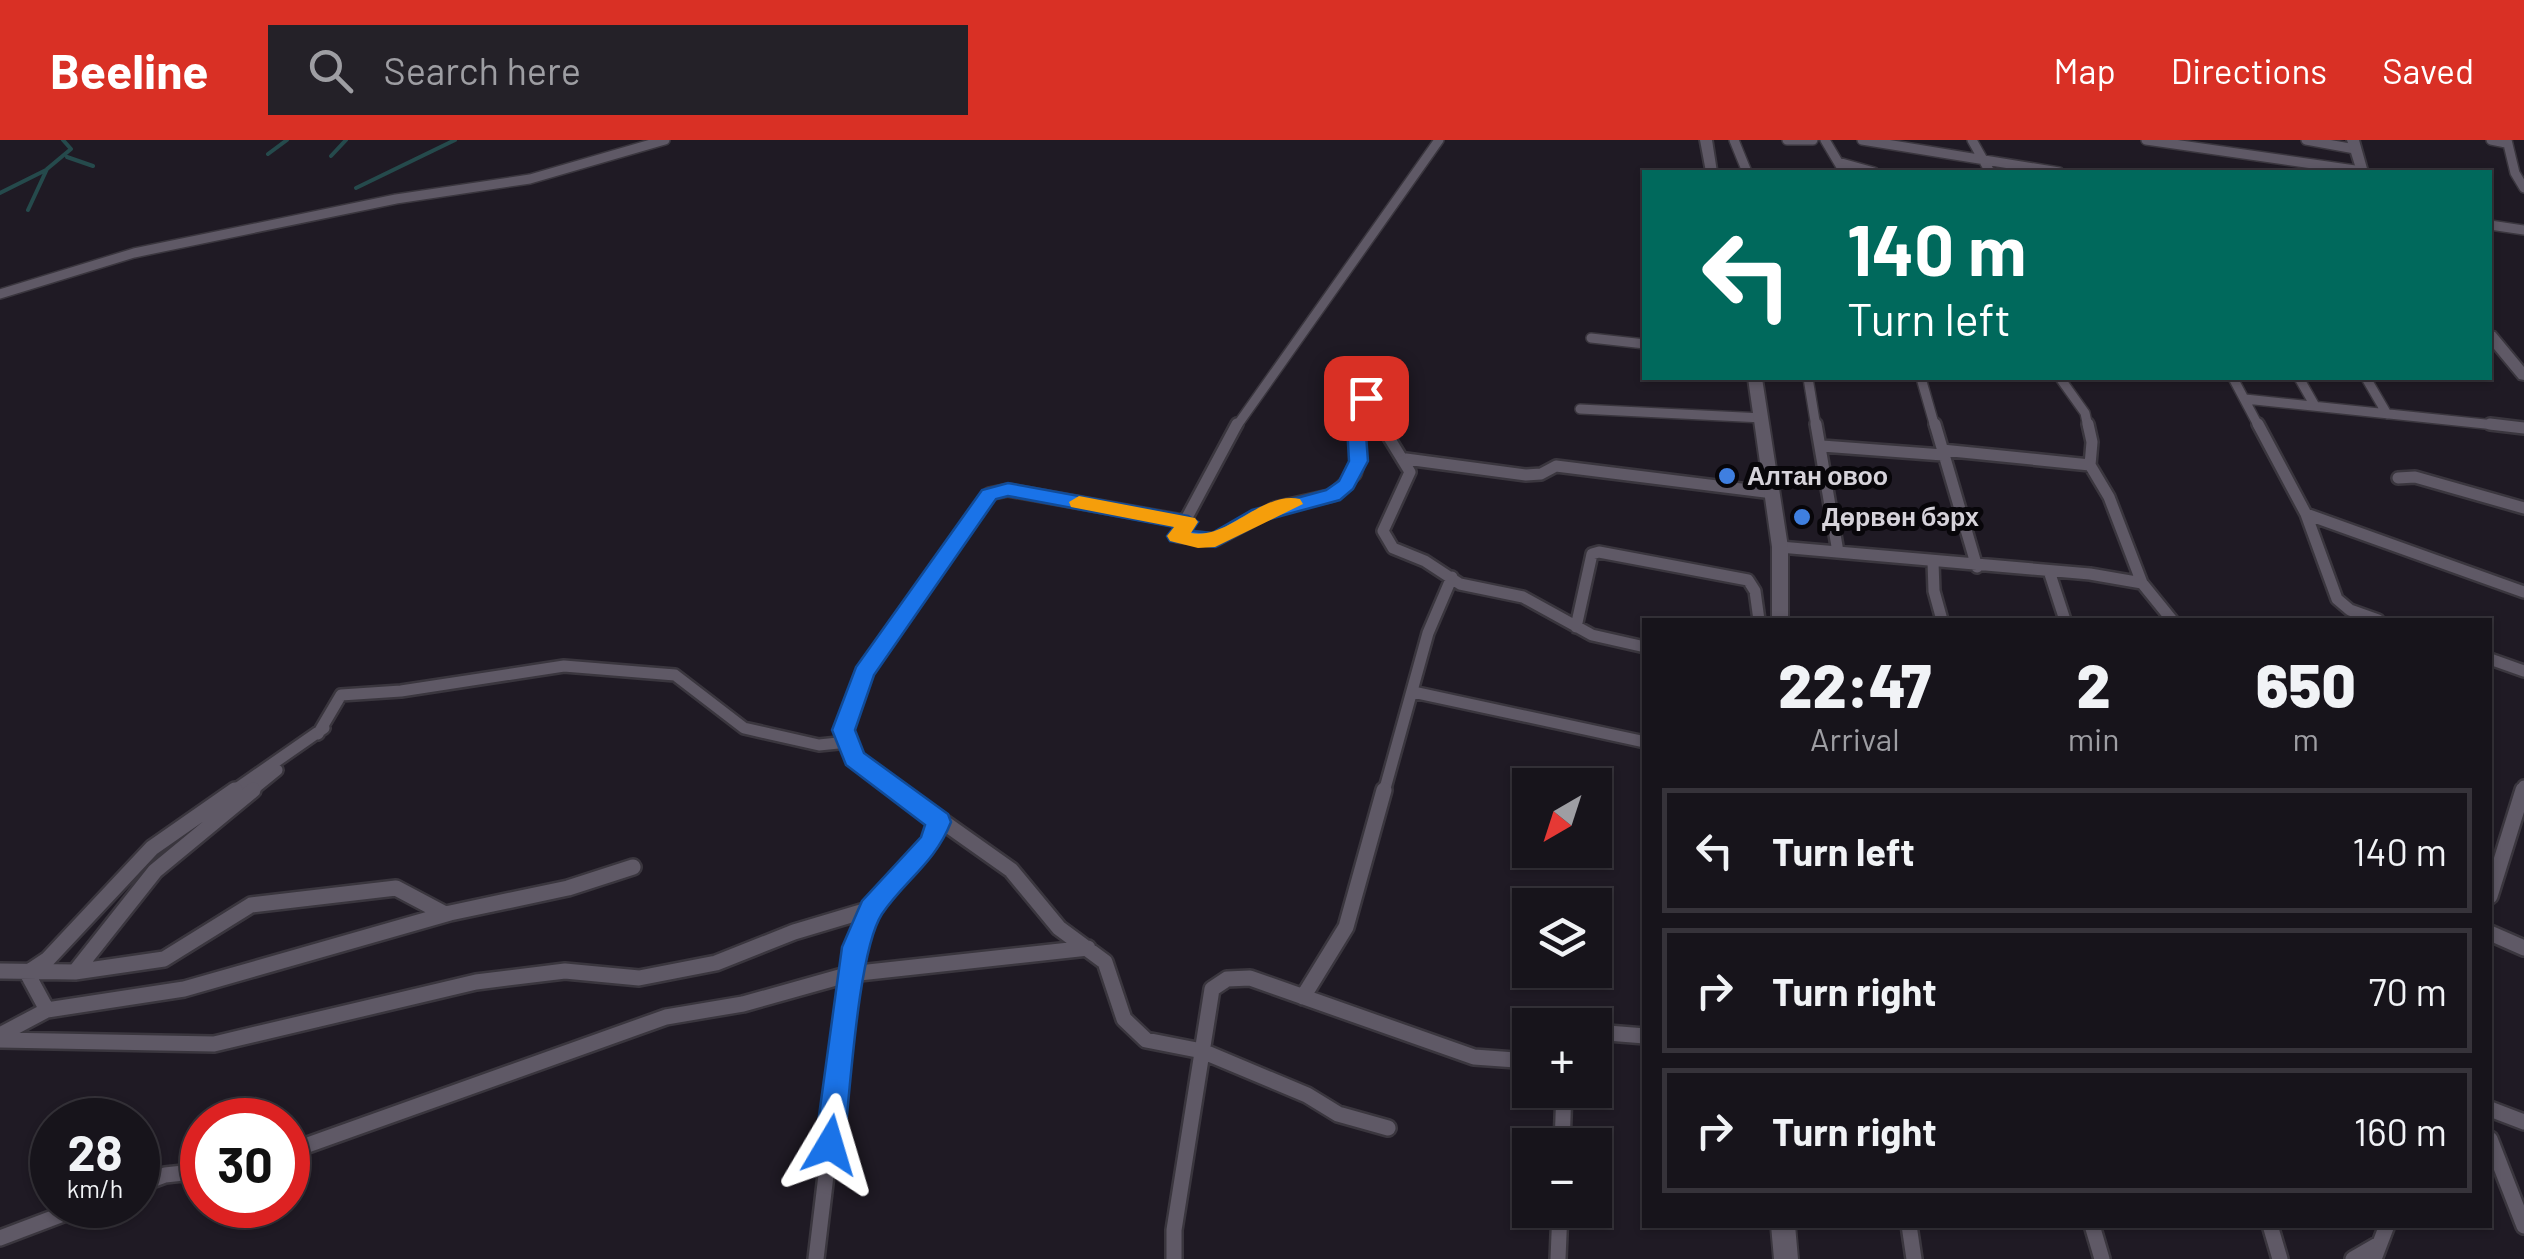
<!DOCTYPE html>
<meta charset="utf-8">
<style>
body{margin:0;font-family:Barlow,sans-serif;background:#242128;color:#f1f3f6;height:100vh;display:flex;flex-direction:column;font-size:38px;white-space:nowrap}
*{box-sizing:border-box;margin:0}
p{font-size:32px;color:#9e9ea3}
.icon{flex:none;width:55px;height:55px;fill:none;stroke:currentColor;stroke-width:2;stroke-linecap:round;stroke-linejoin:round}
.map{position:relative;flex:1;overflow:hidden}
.details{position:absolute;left:1642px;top:478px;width:850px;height:610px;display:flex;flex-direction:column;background:#17141b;border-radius:0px;box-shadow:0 2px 8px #0004,0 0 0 2px #36333a}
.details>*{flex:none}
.hud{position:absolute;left:1642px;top:30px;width:850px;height:210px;border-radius:0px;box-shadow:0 2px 8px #0004,0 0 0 2px #36333a;background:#00695c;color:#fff;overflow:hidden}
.needle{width:65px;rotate:219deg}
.buttons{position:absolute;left:1512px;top:628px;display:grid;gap:20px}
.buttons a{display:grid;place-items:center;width:100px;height:100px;border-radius:0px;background:#17141b;box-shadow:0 2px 8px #0004,0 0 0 2px #36333a;font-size:50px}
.speed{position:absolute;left:30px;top:958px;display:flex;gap:20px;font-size:50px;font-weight:700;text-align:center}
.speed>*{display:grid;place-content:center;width:130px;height:130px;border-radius:50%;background:#17141b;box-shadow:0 2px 8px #0004,0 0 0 2px #36333a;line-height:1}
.speed small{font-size:25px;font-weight:400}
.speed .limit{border:15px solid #d22;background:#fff;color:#111}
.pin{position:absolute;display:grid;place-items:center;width:85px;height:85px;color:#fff;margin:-42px;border-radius:20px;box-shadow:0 5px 15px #0006}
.me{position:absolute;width:110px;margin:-55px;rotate:7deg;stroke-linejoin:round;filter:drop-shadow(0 0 8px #0008)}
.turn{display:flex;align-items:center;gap:35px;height:210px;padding:0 40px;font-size:45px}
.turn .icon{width:130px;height:130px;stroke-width:2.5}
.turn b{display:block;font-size:70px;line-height:85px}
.eta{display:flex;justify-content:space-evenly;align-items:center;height:170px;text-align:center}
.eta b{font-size:60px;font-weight:800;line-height:70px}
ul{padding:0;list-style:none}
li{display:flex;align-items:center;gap:30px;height:125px;margin:0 20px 15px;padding:0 20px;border:5px solid #36333a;border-radius:0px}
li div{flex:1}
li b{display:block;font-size:38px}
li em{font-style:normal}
header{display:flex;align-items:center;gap:60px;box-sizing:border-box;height:140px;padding:0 50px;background:#d93025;color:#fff}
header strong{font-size:48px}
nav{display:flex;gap:55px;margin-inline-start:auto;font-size:35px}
.search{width:700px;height:90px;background:#242128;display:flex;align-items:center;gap:25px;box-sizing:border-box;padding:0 35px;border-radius:0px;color:#9e9ea3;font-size:38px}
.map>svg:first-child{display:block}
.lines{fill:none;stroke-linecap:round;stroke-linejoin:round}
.stream{stroke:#254a4c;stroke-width:4}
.minor-far2-casing{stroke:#3a363e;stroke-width:12}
.minor-far1-casing{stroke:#3a363e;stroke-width:16}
.minor-casing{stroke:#3a363e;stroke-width:20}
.secondary-casing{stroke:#3a363e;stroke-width:4}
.minor-far2{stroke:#5f5966;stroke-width:9}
.minor-far1{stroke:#5f5966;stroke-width:11}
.minor{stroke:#5f5966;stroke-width:15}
.secondary{fill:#5f5966;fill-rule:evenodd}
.route{fill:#1a73e8;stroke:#114b97;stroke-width:2.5}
.slow{fill:#f59e0b}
.shop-dot{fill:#3f7fe0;stroke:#08060a;stroke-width:4}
.labels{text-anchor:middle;stroke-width:10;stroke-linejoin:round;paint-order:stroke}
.poi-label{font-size:25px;font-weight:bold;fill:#d6d3da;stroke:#08060a;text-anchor:start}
</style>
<header>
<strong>Beeline</strong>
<div class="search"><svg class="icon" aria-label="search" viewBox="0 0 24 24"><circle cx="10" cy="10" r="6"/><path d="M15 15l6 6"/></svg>Search here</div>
<nav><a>Map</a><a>Directions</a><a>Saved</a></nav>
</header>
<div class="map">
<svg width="2524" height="1119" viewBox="0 0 2524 1119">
<rect width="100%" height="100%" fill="#1f1a24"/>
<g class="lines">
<!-- stream -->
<path class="stream" d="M 268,14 L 287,0
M 331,16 L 346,0
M 67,17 L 93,26
M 356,48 L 455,0
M 0,53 L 46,30
M 28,70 L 47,29 L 71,9 L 63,0"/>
<defs>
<path id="minor-far2" d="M 1734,0 L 1747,32
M 1787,0 L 1813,0
M 1825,0 L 1844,32
M 1862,0 L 2059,32
M 1972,0 L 1990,32
M 2146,0 L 2362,31
M 2306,0 L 2355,9
M 2491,0 L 2506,3
M 2507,0 L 2515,33 L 2524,48
M 1838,22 L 1874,32
M 2490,85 L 2524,90
M 0,154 L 134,113 L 396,59 L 530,39 L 665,0
M 1591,198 L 1645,204
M 1808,238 L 1816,287
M 1921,238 L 1935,287
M 2060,238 L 2085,273 L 2088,287
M 2233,238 L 2259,287
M 2299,238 L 2315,266
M 2366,238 L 2387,274
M 2245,259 L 2514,287
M 1580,269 L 1763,278
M 1236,287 L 1439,0
M 1358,287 L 1357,262 L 1374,258 L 1387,266 L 1385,287"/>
<path id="minor-far1" d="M 1237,284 L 1177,396 L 1215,400 L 1275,368 L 1333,355 L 1355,334 L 1359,321 L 1358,284
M 1385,284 L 1388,296 L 1410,332 L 1383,391 L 1393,408 L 1425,421 L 1460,444 L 1523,457 L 1592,495 L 1645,507
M 1816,284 L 1838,412
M 1935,284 L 1977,427
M 2088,284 L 2092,302 L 2090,325 L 2109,357 L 2142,443
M 2258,284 L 2306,374 L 2337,459 L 2350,470 L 2378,480
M 2490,284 L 2524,288
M 1822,306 L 1943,315
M 1942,310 L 2090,325
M 1406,319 L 1526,335 L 1541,334 L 1556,326 L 1773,353
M 2398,338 L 2415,337 L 2524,368
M 2306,374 L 2524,452
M 1780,407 L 2090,434 L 2142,443 L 2172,480
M 1933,422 L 1934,451 L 1942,480
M 2050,434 L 2065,480
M 1576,487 L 1592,414 L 1599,412 L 1748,440 L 1755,451 L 1759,480
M 2490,519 L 2524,531
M 1413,552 L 1645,602
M 318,594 L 341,555 L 401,551 L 564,526 L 675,535 L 744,588 L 819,605 L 848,602
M 232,652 L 324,588
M 250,652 L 277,630
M 901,652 L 854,619 L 843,590 L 863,533 L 989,354 L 1008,350 L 1188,382
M 1384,652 L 1428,493 L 1452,437
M 2522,652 L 2524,646"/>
<path id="minor" d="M 235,650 L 152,708 L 48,819 L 27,833 L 47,870 L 184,849 L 450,773 L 568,748 L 633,727
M 898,650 L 1011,730 L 1059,788 L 1105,822 L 1124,879 L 1146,900 L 1202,911 L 1307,955 L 1338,974 L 1388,988
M 2490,756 L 2523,650
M 2490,793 L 2524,808
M 0,831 L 75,832 L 155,731 L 253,650
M 75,832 L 164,819 L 251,765 L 396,748 L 445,774
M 1303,857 L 1346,787 L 1384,650
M 1595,892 L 1645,896
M 0,895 L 47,870
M 0,900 L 214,904 L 476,842 L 565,831 L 639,838 L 716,823 L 794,792 L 871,769 L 930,702 L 939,681
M 2490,969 L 2524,982
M 2490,999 L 2524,1086
M 1562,1005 L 1564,950
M 288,1012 L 666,877 L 743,864 L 850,834 L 1088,808
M 138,1045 L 165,1035 L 202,1031
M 1909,1085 L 1914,1119
M 2092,1085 L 2102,1119
M 2270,1085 L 2280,1119
M 0,1098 L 87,1065
M 816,1119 L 850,834 L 855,807 L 871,769
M 1174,1119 L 1174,1090 L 1212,849 L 1227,839 L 1250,838 L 1474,917 L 1530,921
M 1558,1119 L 1560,1070
M 2353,1119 L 2379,1104
M 2374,1119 L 2387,1085"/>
<path id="secondary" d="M 1700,0 L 1712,0 L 1717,32 L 1706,32 Z
M 2347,0 L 2359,0 L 2368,32 L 2357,32 Z
M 2490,191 L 2495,192 L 2524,227 L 2524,240 L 2519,239 L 2490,204 Z
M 1748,238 L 1762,238 L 1788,407 L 1788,480 L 1772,480 L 1772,407 Z
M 1771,1085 L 1795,1085 L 1798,1119 L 1774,1119 Z"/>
</defs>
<!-- minor-far2 casing -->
<use href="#minor-far2" class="minor-far2-casing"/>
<!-- minor-far1 casing -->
<use href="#minor-far1" class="minor-far1-casing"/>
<!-- minor casing -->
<use href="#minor" class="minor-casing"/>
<!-- secondary casing -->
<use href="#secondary" class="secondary-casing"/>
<!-- minor-far2 -->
<use href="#minor-far2" class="minor-far2"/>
<!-- minor-far1 -->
<use href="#minor-far1" class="minor-far1"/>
<!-- minor -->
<use href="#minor" class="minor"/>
<!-- secondary -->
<use href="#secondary" class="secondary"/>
</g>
<!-- route -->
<path class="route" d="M 1366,252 L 1375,258 L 1364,268 L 1368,321 L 1353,349 L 1340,360 L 1266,380 L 1215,407 L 1170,401 L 1167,396 L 1174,387 L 1008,356 L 996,359 L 874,535 L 855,590 L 864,613 L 948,674 L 951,682 C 935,723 905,740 882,774 C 858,811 850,954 844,1005 L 840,1015 L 830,1019 L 819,1015 L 815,1005 L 842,807 L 862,761 L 921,697 L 925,685 L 846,625 L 832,590 L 856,527 L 982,350 L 1008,343 L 1188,376 L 1198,382 L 1192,391 L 1212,393 L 1252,370 L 1326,350 L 1339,341 L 1349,321 L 1346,268 L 1351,258 Z"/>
<!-- slow -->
<path class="slow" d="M 1079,356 L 1195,378 L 1198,382 L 1191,393 C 1229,400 1261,351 1300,359 L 1303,364 L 1215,407 L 1198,408 L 1170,401 L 1167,396 L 1174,387 L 1071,367 L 1069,362 Z"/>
<!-- markers -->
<g class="shop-dot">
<circle cx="1727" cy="336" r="10"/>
<circle cx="1802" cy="377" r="10"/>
</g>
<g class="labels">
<!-- poi labels -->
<g class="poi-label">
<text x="1747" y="345">Алтан овоо</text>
<text x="1822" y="386">Дөрвөн бэрх</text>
</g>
</g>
</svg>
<div class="buttons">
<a><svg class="needle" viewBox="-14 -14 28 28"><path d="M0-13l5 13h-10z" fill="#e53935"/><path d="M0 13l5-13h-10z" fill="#9e9ea3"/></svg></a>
<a><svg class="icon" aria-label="layers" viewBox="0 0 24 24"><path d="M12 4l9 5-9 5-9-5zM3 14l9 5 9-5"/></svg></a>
<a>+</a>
<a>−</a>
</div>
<div class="speed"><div>28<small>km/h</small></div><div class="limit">30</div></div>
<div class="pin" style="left:1366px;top:258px;background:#d93025"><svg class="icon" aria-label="arrive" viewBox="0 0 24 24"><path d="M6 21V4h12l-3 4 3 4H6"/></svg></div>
<svg class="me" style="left:830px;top:1005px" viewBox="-20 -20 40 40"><path d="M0-17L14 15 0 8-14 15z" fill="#1a73e8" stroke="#fff" stroke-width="4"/></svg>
<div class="hud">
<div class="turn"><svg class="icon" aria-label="left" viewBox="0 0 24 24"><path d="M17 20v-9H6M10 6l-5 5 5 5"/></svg><div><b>140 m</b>Turn left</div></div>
</div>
<section class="details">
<div class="eta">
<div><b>22:47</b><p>Arrival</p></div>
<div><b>2</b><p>min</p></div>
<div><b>650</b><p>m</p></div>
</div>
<ul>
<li><svg class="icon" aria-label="left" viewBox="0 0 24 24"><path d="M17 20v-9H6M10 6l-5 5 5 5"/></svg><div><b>Turn left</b></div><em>140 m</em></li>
<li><svg class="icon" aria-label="right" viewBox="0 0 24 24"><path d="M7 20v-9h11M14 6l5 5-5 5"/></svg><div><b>Turn right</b></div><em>70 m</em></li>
<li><svg class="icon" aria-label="right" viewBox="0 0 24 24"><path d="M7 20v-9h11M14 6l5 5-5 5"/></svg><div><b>Turn right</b></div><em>160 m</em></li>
</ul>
</section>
</div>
